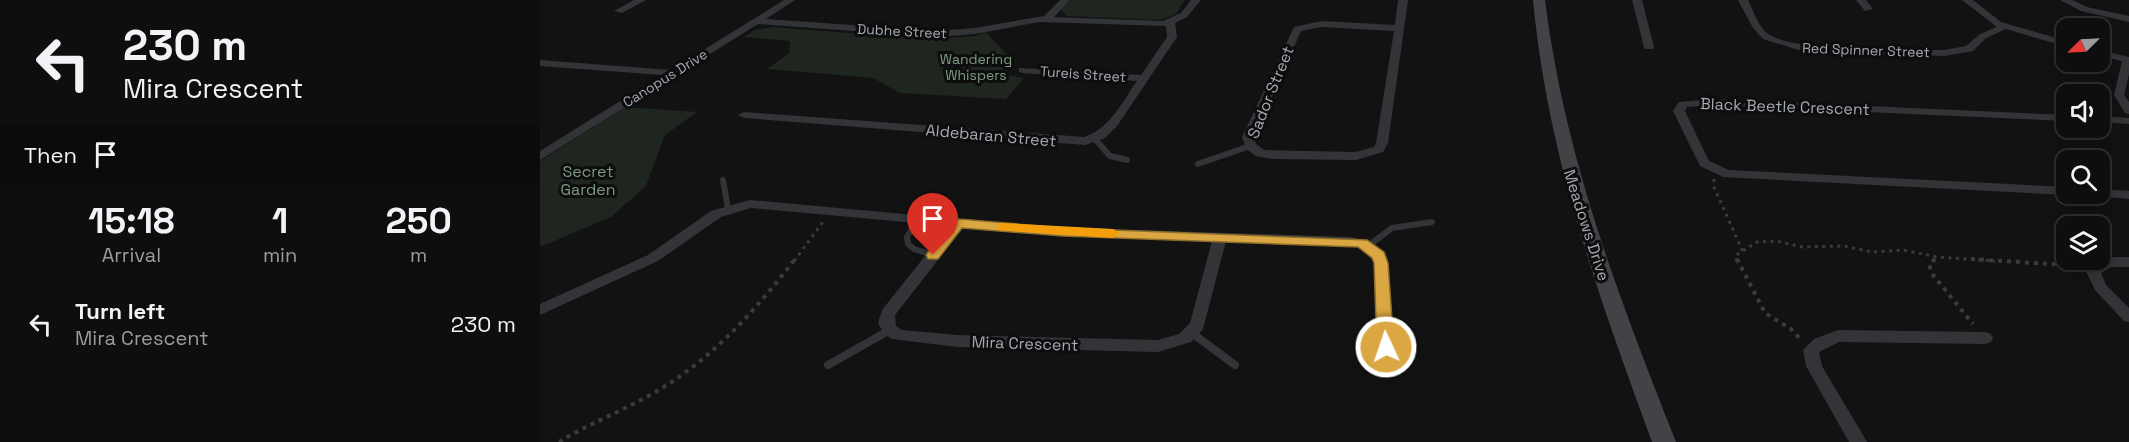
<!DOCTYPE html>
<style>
body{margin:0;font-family:"Space Grotesk",sans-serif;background:#171717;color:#f1f3f6;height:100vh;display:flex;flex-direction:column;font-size:22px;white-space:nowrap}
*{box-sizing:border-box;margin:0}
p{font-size:20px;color:#9b9c9e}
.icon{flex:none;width:33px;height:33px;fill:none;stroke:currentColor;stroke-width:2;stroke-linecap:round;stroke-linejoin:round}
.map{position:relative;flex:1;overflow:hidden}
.sheet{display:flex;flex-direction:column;background:#0e0e0e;width:540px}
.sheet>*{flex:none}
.hud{background:#0e0e0e;color:#f1f3f6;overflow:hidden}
.needle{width:39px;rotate:246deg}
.tools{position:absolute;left:1516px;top:18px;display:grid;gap:12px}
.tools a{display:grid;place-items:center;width:54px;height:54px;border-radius:12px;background:#0e0e0e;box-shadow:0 3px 15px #0003,0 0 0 2px #2e2e2e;font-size:30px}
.pin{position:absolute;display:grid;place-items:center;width:51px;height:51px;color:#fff;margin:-62px -26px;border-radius:50% 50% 50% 0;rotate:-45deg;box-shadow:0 0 6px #0007}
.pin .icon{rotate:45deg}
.me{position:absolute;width:66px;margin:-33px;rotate:357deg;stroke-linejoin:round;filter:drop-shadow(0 0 4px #0008)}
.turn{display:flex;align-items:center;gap:21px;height:126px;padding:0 24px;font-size:27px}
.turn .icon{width:78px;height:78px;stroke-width:2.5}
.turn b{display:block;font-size:42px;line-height:51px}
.then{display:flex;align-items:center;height:57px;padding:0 24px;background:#0003;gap:12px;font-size:22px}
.eta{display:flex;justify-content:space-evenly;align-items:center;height:102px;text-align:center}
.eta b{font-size:36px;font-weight:700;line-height:42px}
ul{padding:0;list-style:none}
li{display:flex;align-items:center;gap:18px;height:78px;padding:0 24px}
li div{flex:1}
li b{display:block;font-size:22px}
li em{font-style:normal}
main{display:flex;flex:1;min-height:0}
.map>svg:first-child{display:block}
.green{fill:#1f251f}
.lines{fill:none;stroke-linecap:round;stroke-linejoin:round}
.path-far1{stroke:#393b3e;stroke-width:3;stroke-dasharray:3 4.5;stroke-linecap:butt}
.path{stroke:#393b3e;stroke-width:4;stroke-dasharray:4 5;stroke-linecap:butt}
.lane-far1{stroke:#333438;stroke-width:6}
.lane{stroke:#333438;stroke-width:8}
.street{fill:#333438;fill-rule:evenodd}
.secondary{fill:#424347;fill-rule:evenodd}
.route{fill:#dba742;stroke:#8e6d2b;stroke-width:1.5}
.slow{fill:#f59e0b}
.labels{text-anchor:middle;stroke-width:6;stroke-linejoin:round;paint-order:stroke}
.far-street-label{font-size:14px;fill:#a5a9b2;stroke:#0d0d0e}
.far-park-label{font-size:14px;fill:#7e9b80;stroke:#0d0d0e}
.street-label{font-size:16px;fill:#a5a9b2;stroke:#0d0d0e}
.park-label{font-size:16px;fill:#7e9b80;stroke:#0d0d0e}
</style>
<main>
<section class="sheet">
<div class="hud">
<div class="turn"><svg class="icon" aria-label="left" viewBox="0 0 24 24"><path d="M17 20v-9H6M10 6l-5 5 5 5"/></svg><div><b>230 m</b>Mira Crescent</div></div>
<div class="then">Then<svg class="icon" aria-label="arrive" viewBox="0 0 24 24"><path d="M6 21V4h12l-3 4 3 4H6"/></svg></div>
</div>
<div class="eta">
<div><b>15:18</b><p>Arrival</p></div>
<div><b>1</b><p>min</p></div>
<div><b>250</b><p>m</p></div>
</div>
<ul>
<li><svg class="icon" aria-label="left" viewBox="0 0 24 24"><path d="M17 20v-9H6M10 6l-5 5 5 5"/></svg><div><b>Turn left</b><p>Mira Crescent</p></div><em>230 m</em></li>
</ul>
</section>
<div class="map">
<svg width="1589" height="442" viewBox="0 0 1589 442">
<rect width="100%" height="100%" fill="#121213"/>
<!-- green -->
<path class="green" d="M 531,0 L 645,0 L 636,14 L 621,20 L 526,16 L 521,9 Z
M 231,27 L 389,39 L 435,36 L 446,32 L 475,63 L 467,67 L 467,75 L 484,78 L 466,99 L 360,93 L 333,78 L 227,69 L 249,53 L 250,41 L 203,37 L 215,30 Z
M 85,107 L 157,112 L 125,135 L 106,186 L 71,217 L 0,247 L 0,161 Z"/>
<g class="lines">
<!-- path-far1 -->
<path class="path-far1" d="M 1174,179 L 1174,187 L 1203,252
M 254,261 L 283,222
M 1197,261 L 1195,256 L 1217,242 L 1236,241 L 1262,247 L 1304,246 L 1332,252 L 1363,250 L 1397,257 L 1455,261
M 1393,261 L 1397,257"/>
<!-- path -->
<path class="path" d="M 1197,259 L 1225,313 L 1251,329 L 1261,340
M 1395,259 L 1389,265 L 1393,275 L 1433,324
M 1431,259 L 1542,266
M 19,442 C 50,423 85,410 117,391 C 172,359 216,310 255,259"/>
<!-- lane-far1 -->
<path class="lane-far1" d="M 555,139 L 570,156 L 587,160
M 658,164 L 710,146
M 183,180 L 188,209
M 378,219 L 367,237 L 368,244 L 374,249 L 393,255
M 828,246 L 852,228 L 892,222"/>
<!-- lane -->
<path class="lane" d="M 652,333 L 695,365
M 288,365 L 350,330"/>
<!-- street -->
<path class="street" d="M 94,0 L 106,0 L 82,13 L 74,11 Z
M 244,0 L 255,0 L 226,19 L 396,31 L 435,28 L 504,16 L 520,0 L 530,0 L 514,17 L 623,21 L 641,13 L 651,0 L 661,0 L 647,17 L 635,23 L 637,37 L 577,126 L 565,138 L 545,145 L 204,118 L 198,115 L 204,112 L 544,137 C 570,129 582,102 597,81 L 483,73 L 479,72 L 479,68 L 601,75 L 627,37 L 626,26 L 499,22 L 435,34 L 396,37 L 218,24 L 0,160 L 0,151 L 122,75 L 0,66 L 0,60 L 131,70 Z
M 858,0 L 868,0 L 848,143 L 843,152 L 816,160 L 732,159 L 716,156 L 706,149 L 702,137 L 754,27 L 782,21 L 855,25 ZM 782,27 L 854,31 L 836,143 L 834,147 L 815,152 L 724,150 L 716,144 L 714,137 L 761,31 Z
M 1092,0 L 1102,0 L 1114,47 L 1113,49 L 1105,49 L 1104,47 Z
M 1198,0 L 1208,0 C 1213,10 1219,29 1230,35 C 1257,52 1367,49 1404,50 L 1426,46 L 1440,34 L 1457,27 L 1422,0 L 1433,0 L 1461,22 L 1527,41 L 1527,47 L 1466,29 L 1446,38 L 1433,51 L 1404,56 L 1262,51 L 1223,39 L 1213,28 Z
M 1316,0 L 1326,0 L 1333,9 L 1325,11 Z
M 1520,0 L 1532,0 L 1547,7 L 1589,16 L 1589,22 L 1541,11 Z
M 1560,50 L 1589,57 L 1589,74 L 1584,95 L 1589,102 L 1589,114 L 1585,113 L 1574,95 L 1582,61 L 1560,56 Z
M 1173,99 L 1527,115 L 1527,121 L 1173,105 L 1147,107 L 1145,111 L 1169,161 L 1189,170 L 1527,187 L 1527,194 L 1532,194 L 1527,195 L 1183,177 L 1160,166 L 1133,111 L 1139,102 Z
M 1560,116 L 1589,118 L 1589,124 L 1560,122 Z
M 1560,189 L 1589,191 L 1589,199 L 1555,196 L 1554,194 L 1560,194 Z
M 210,200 L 506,227 L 811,237 L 835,244 L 842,251 L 848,263 L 855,367 L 853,371 L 847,373 L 841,371 L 839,367 L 834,263 L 828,254 L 815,246 L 686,241 L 663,329 L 651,342 L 618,352 L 417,347 L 352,339 L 344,334 L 338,323 L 342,310 L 409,226 L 211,208 L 181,217 L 118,261 L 0,315 L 0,304 L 108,255 L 171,211 ZM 423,228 L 506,235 L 672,241 L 650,323 L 639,334 L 618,340 L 417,335 L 362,330 L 356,326 L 355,315 Z
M 1568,257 L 1589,257 L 1589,267 L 1571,267 L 1561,273 L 1566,285 L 1589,308 L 1589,322 L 1584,321 L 1555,290 L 1546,271 L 1548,268 Z
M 1298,330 L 1445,332 L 1451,334 L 1453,338 L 1451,342 L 1445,344 L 1299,342 L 1279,352 L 1282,366 L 1327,442 L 1309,442 L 1266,366 L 1263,350 L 1274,339 Z"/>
<!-- secondary -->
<path class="secondary" d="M 993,0 L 1005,0 C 1025,158 1078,295 1136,442 L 1112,442 C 1058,294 1008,158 993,0 Z"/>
</g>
<!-- route -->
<path class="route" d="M 419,219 L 523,228 L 827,240 L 844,252 L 848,263 L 854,347 L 846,352 L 837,347 L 834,263 L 832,258 L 818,247 L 523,236 L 422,228 L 398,259 L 388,259 L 386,255 L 388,252 L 414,220 Z"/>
<!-- slow -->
<path class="slow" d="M 462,223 L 573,229 L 580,233 L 573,238 L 457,230 L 457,224 Z"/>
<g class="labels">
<!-- far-street labels -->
<g class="far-street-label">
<text transform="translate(362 31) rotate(3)" y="5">Dubhe Street</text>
<text transform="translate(1326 50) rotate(2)" y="5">Red Spinner Street</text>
<text transform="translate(543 74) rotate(4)" y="5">Tureis Street</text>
<text transform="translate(125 78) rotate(-32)" y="5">Canopus Drive</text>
</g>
<!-- far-park labels -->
<g class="far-park-label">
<text x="436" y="64">Wandering<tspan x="436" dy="16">Whispers</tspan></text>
</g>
<!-- street labels -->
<g class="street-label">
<text transform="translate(730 92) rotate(-68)" y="6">Sador Street</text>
<text transform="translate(1245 106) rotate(2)" y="6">Black Beetle Crescent</text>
<text transform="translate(451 135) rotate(5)" y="6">Aldebaran Street</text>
<text transform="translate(1047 225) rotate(72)" y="6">Meadows Drive</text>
<text transform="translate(485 343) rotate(2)" y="6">Mira Crescent</text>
</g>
<!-- park labels -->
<g class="park-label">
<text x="48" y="177">Secret<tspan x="48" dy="18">Garden</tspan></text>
</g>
</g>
</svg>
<div class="tools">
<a><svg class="needle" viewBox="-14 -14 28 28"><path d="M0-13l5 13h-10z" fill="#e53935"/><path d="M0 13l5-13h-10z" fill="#9b9c9e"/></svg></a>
<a><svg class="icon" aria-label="sound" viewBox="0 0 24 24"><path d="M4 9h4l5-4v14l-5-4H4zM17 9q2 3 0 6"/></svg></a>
<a><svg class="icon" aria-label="search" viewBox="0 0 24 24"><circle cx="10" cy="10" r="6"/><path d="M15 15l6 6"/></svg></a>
<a><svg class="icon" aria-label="layers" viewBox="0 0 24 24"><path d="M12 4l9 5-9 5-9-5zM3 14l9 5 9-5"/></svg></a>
</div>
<div class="pin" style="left:393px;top:255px;background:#d93025"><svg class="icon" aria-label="arrive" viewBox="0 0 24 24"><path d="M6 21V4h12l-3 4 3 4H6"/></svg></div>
<svg class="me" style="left:846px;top:347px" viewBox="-20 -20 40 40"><circle r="17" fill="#dba742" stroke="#fff" stroke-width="3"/><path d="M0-11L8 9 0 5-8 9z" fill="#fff"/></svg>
</div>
</main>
